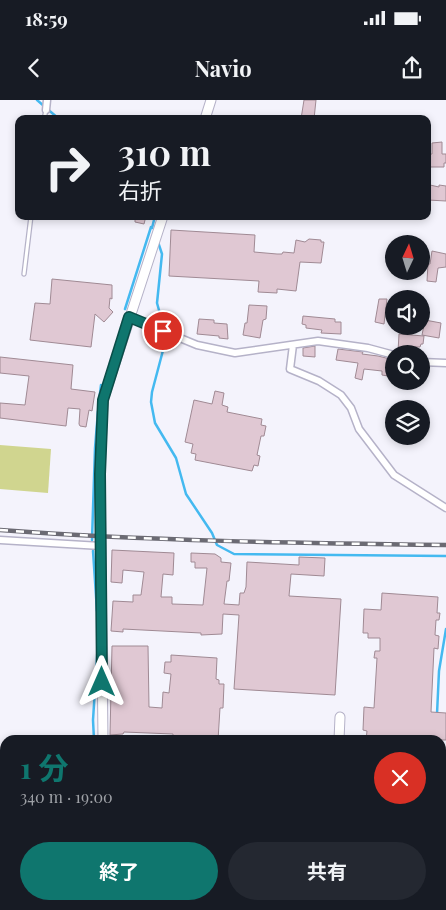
<!DOCTYPE html>
<html lang="ja">
<meta charset="utf-8">
<style>
body{margin:0;font-family:"Playfair Display","Noto Sans JP",serif;background:#242831;color:#f1f3f6;height:100vh;display:flex;flex-direction:column;font-size:19px;white-space:nowrap}
*{box-sizing:border-box;margin:0}
p{font-size:16px;color:#9ea1a6}
.icon{flex:none;width:28px;height:28px;fill:none;stroke:currentColor;stroke-width:2;stroke-linecap:round;stroke-linejoin:round}
.map{position:relative;flex:1;overflow:hidden}
.drawer{position:absolute;left:0px;top:635px;width:446px;height:175px;display:flex;flex-direction:column;background:#171b24;border-radius:15px 15px 0 0;box-shadow:0 2px 8px #0003}
.drawer>*{flex:none}
.top-card{position:absolute;left:15px;top:15px;width:416px;height:105px;border-radius:10px;box-shadow:0 2px 8px #0003;background:#171b24;color:#f1f3f6;overflow:hidden}
.needle{width:32px;rotate:4deg}
.buttons{position:absolute;left:385px;top:135px;display:grid;gap:10px}
.buttons a{display:grid;place-items:center;width:45px;height:45px;border-radius:50%;background:#171b24;box-shadow:0 2px 8px #0003;font-size:25px}
.pin{position:absolute;display:grid;place-items:center;width:42px;height:42px;color:#fff;margin:-21px;border:2px solid #fff;border-radius:50%;box-shadow:0 1px 5px #0007}
.me{position:absolute;width:55px;margin:-28px;rotate:0deg;stroke-linejoin:round;filter:drop-shadow(0 0 4px #0008)}
.turn{display:flex;align-items:center;gap:18px;height:105px;padding:0 20px;font-size:22px}
.turn .icon{width:65px;height:65px;stroke-width:2.5}
.turn b{display:block;font-size:35px;line-height:42px}
.round{display:grid;place-items:center;flex:none;width:52px;height:52px;border-radius:26px;background:#242831}
.head{display:flex;align-items:center;justify-content:space-between;height:85px;padding:0 20px}
h1{font-size:30px;font-weight:700;line-height:38px;color:#0f766e}
.cta{display:flex;gap:10px;margin-top:auto;padding:10px 20px}
.cta a{flex:1;height:58px;border-radius:30px;background:#0f766e;color:#fff;font-size:20px;font-weight:700;line-height:58px;text-align:center}
.cta a+a{background:#242831;color:#f1f3f6}
.status{display:flex;justify-content:space-between;align-items:center;height:35px;padding:0 25px;background:#171b24;direction:ltr}
.status svg{height:14px;fill:currentColor}
header{display:flex;justify-content:space-between;align-items:center;height:65px;padding:0 20px;background:#171b24;font-size:22px;font-weight:700}
.map>svg:first-child{display:block}
.green{fill:#d0d58f}
.lines{fill:none;stroke-linecap:round;stroke-linejoin:round}
.stream{stroke:#44b9f0;stroke-width:2.5}
.building{fill:#e0c8d3;stroke:#a08a94}
.service-casing{stroke:#b5b2c8;stroke-width:5.5}
.minor-casing{stroke:#b5b2c8;stroke-width:9}
.tertiary-casing{stroke:#b5b2c8;stroke-width:11}
.service{stroke:#fff;stroke-width:3}
.minor{stroke:#fff;stroke-width:6}
.tertiary{stroke:#fff;stroke-width:9}
.rail-casing{stroke:#6b6a73;stroke-width:4.5}
.rail{stroke:#fff;stroke-width:2.5;stroke-dasharray:8;stroke-linecap:butt}
.route-casing{stroke:#0a4d48;stroke-width:12}
.route{stroke:#0f766e;stroke-width:9}
</style>
<div class="status"><b>18:59</b><svg viewBox="0 0 49 12"><path d="M0 12V9h3v3zM5 12V6h3v6zM10 12V3h3v9zM15 12V0h3v12zM26 1h20v11H26zM47 4h2v5h-2z"/></svg></div>
<header><svg class="icon" aria-label="back" viewBox="0 0 24 24"><path d="M15 5l-7 7 7 7"/></svg>Navio<svg class="icon" aria-label="share" viewBox="0 0 24 24"><path d="M12 15V3M7 8l5-5 5 5M5 13v7h14v-7"/></svg></header>
<div class="map">
<svg width="446" height="810" viewBox="0 0 446 810">
<rect width="100%" height="100%" fill="#f4f3fc"/>
<!-- green -->
<path class="green" d="M 0,345 L 51,349 L 48,393 L 0,389 Z"/>
<g class="lines">
<!-- stream -->
<path class="stream" d="M 37,0 L 59,19
M 152,128 L 155,116
M 158,142 L 162,154 L 157,203 L 162,221
M 125,209 L 151,127
M 166,239 L 152,292 L 151,302 L 155,323 L 176,358 L 186,394 L 212,433 L 217,445 L 234,454 L 446,456
M 99,301 L 101,285
M 92,440 L 95,348 L 98,311
M 93,451 L 97,511
M 437,614 L 439,571 L 446,529
M 94,640 L 93,620 L 98,542
M 87,810 L 87,805
M 432,810 L 432,805"/>
</g>
<!-- building -->
<path class="building" d="M 304,0 L 316,0 L 314,19 L 301,19 Z
M 442,42 L 442,54 L 446,54 L 446,63 L 444,63 L 444,67 L 428,67 L 428,54 L 432,54 L 432,43 Z
M 430,85 L 439,87 L 439,85 L 446,86 L 446,101 L 428,100 L 428,86 L 430,87 Z
M 135,116 L 146,116 L 144,124 L 135,122 Z
M 171,130 L 255,135 L 254,152 L 277,154 L 282,154 L 283,152 L 294,153 L 296,140 L 305,142 L 309,139 L 321,140 L 321,142 L 324,142 L 321,163 L 300,162 L 296,191 L 277,189 L 277,193 L 258,192 L 259,181 L 169,176 Z
M 432,151 L 446,154 L 446,167 L 438,168 L 436,182 L 427,181 L 428,164 L 430,164 Z
M 52,179 L 112,185 L 112,199 L 110,198 L 109,208 L 113,212 L 104,222 L 95,214 L 91,247 L 30,240 L 35,203 L 50,204 Z
M 379,199 L 387,199 L 384,224 L 375,222 Z
M 249,205 L 267,206 L 266,219 L 263,220 L 260,238 L 243,235 L 245,223 L 247,223 Z
M 303,216 L 335,219 L 335,222 L 341,222 L 341,234 L 321,233 L 322,230 L 306,228 L 306,225 L 302,224 Z
M 199,219 L 214,220 L 214,223 L 227,224 L 228,239 L 219,238 L 219,236 L 197,234 Z
M 425,220 L 441,223 L 439,238 L 422,235 Z
M 399,234 L 424,236 L 423,244 L 421,244 L 420,247 L 410,247 L 409,252 L 405,251 L 406,254 L 398,252 Z
M 315,246 L 315,257 L 303,256 L 303,248 Z
M 338,249 L 363,252 L 362,254 L 378,256 L 394,260 L 394,277 L 382,275 L 382,271 L 364,269 L 362,280 L 355,278 L 358,263 L 336,260 Z
M 0,257 L 73,265 L 71,289 L 95,292 L 92,311 L 89,310 L 86,327 L 80,326 L 79,324 L 80,309 L 68,308 L 66,326 L 0,318 L 0,303 L 25,305 L 29,276 L 0,273 Z
M 215,291 L 224,293 L 222,305 L 228,307 L 227,312 L 262,319 L 261,325 L 266,326 L 264,336 L 261,336 L 257,355 L 260,356 L 258,366 L 254,365 L 252,371 L 195,360 L 196,354 L 191,353 L 193,344 L 185,342 L 194,300 L 212,304 Z
M 112,450 L 174,453 L 173,475 L 163,474 L 161,497 L 172,497 L 172,504 L 203,505 L 207,468 L 195,468 L 195,462 L 191,462 L 191,453 L 215,454 L 221,458 L 221,462 L 231,463 L 229,481 L 227,481 L 224,504 L 239,505 L 240,493 L 244,493 L 246,487 L 247,462 L 299,465 L 299,457 L 325,458 L 324,476 L 291,474 L 289,496 L 341,499 L 335,595 L 234,589 L 239,515 L 223,514 L 222,534 L 201,535 L 201,533 L 123,529 L 123,532 L 111,531 L 113,501 L 133,502 L 133,495 L 141,495 L 144,472 L 123,470 L 122,483 L 111,482 Z
M 382,493 L 438,497 L 437,513 L 440,513 L 439,520 L 436,520 L 435,535 L 439,536 L 438,549 L 434,548 L 431,612 L 446,613 L 446,640 L 366,640 L 367,631 L 363,630 L 364,607 L 374,608 L 377,558 L 374,558 L 375,551 L 380,551 L 380,538 L 368,538 L 368,533 L 363,533 L 364,509 L 381,510 Z
M 112,546 L 148,546 L 149,607 L 162,608 L 163,592 L 169,593 L 171,574 L 164,573 L 165,562 L 171,562 L 171,555 L 217,558 L 216,579 L 219,580 L 219,584 L 224,584 L 223,608 L 220,608 L 218,640 L 173,640 L 173,634 L 124,632 L 123,634 L 110,635 Z"/>
<g class="lines">
<defs>
<path id="service" d="M 44,19 L 46,10
M 24,174 L 31,116"/>
<path id="minor" d="M 46,10 L 47,0
M 129,217 L 197,245 L 235,253 L 318,241 L 368,248 L 394,255
M 293,245 L 290,269 L 319,281 L 341,295 L 351,308 L 359,329 L 394,375 L 446,408
M 421,262 L 446,263
M 0,440 L 101,446"/>
<path id="tertiary" d="M 205,19 L 211,0
M 103,640 L 100,373 L 103,300 L 163,116
M 339,640 L 340,617
M 94,810 L 94,805
M 332,810 L 332,805"/>
</defs>
<!-- service casing -->
<use href="#service" class="service-casing"/>
<!-- minor casing -->
<use href="#minor" class="minor-casing"/>
<!-- tertiary casing -->
<use href="#tertiary" class="tertiary-casing"/>
<!-- service -->
<use href="#service" class="service"/>
<!-- minor -->
<use href="#minor" class="minor"/>
<!-- tertiary -->
<use href="#tertiary" class="tertiary"/>
<defs>
<path id="rail" d="M 0,430 C 149,441 297,443 446,445"/>
</defs>
<!-- rail casing -->
<use href="#rail" class="rail-casing"/>
<!-- rail -->
<use href="#rail" class="rail"/>
</g>
<g class="lines">
<defs>
<path id="route" d="M 102,582 L 100,374 L 103,300 L 129,217 L 163,231"/>
</defs>
<!-- route casing -->
<use href="#route" class="route-casing"/>
<!-- route -->
<use href="#route" class="route"/>
</g>
</svg>
<div class="buttons">
<a><svg class="needle" viewBox="-14 -14 28 28"><path d="M0-13l5 13h-10z" fill="#e53935"/><path d="M0 13l5-13h-10z" fill="#9ea1a6"/></svg></a>
<a><svg class="icon" aria-label="sound" viewBox="0 0 24 24"><path d="M4 9h4l5-4v14l-5-4H4zM17 9q2 3 0 6"/></svg></a>
<a><svg class="icon" aria-label="search" viewBox="0 0 24 24"><circle cx="10" cy="10" r="6"/><path d="M15 15l6 6"/></svg></a>
<a><svg class="icon" aria-label="layers" viewBox="0 0 24 24"><path d="M12 4l9 5-9 5-9-5zM3 14l9 5 9-5"/></svg></a>
</div>
<div class="pin" style="left:163px;top:231px;background:#d93025"><svg class="icon" aria-label="arrive" viewBox="0 0 24 24"><path d="M6 21V4h12l-3 4 3 4H6"/></svg></div>
<svg class="me" style="left:102px;top:582px" viewBox="-20 -20 40 40"><path d="M0-17L14 15 0 8-14 15z" fill="#0f766e" stroke="#fff" stroke-width="4"/></svg>
<div class="top-card">
<div class="turn"><svg class="icon" aria-label="right" viewBox="0 0 24 24"><path d="M7 20v-9h11M14 6l5 5-5 5"/></svg><div><b>310 m</b>右折</div></div>
</div>
<section class="drawer">
<div class="head"><div><h1>1 分</h1><p>340 m · 19:00</p></div><a class="round" style="background:#d93025;color:#fff"><svg class="icon" aria-label="close" viewBox="0 0 24 24"><path d="M6 6l12 12M18 6L6 18"/></svg></a></div>
<div class="cta"><a>終了</a><a>共有</a></div>
</section>
</div>
